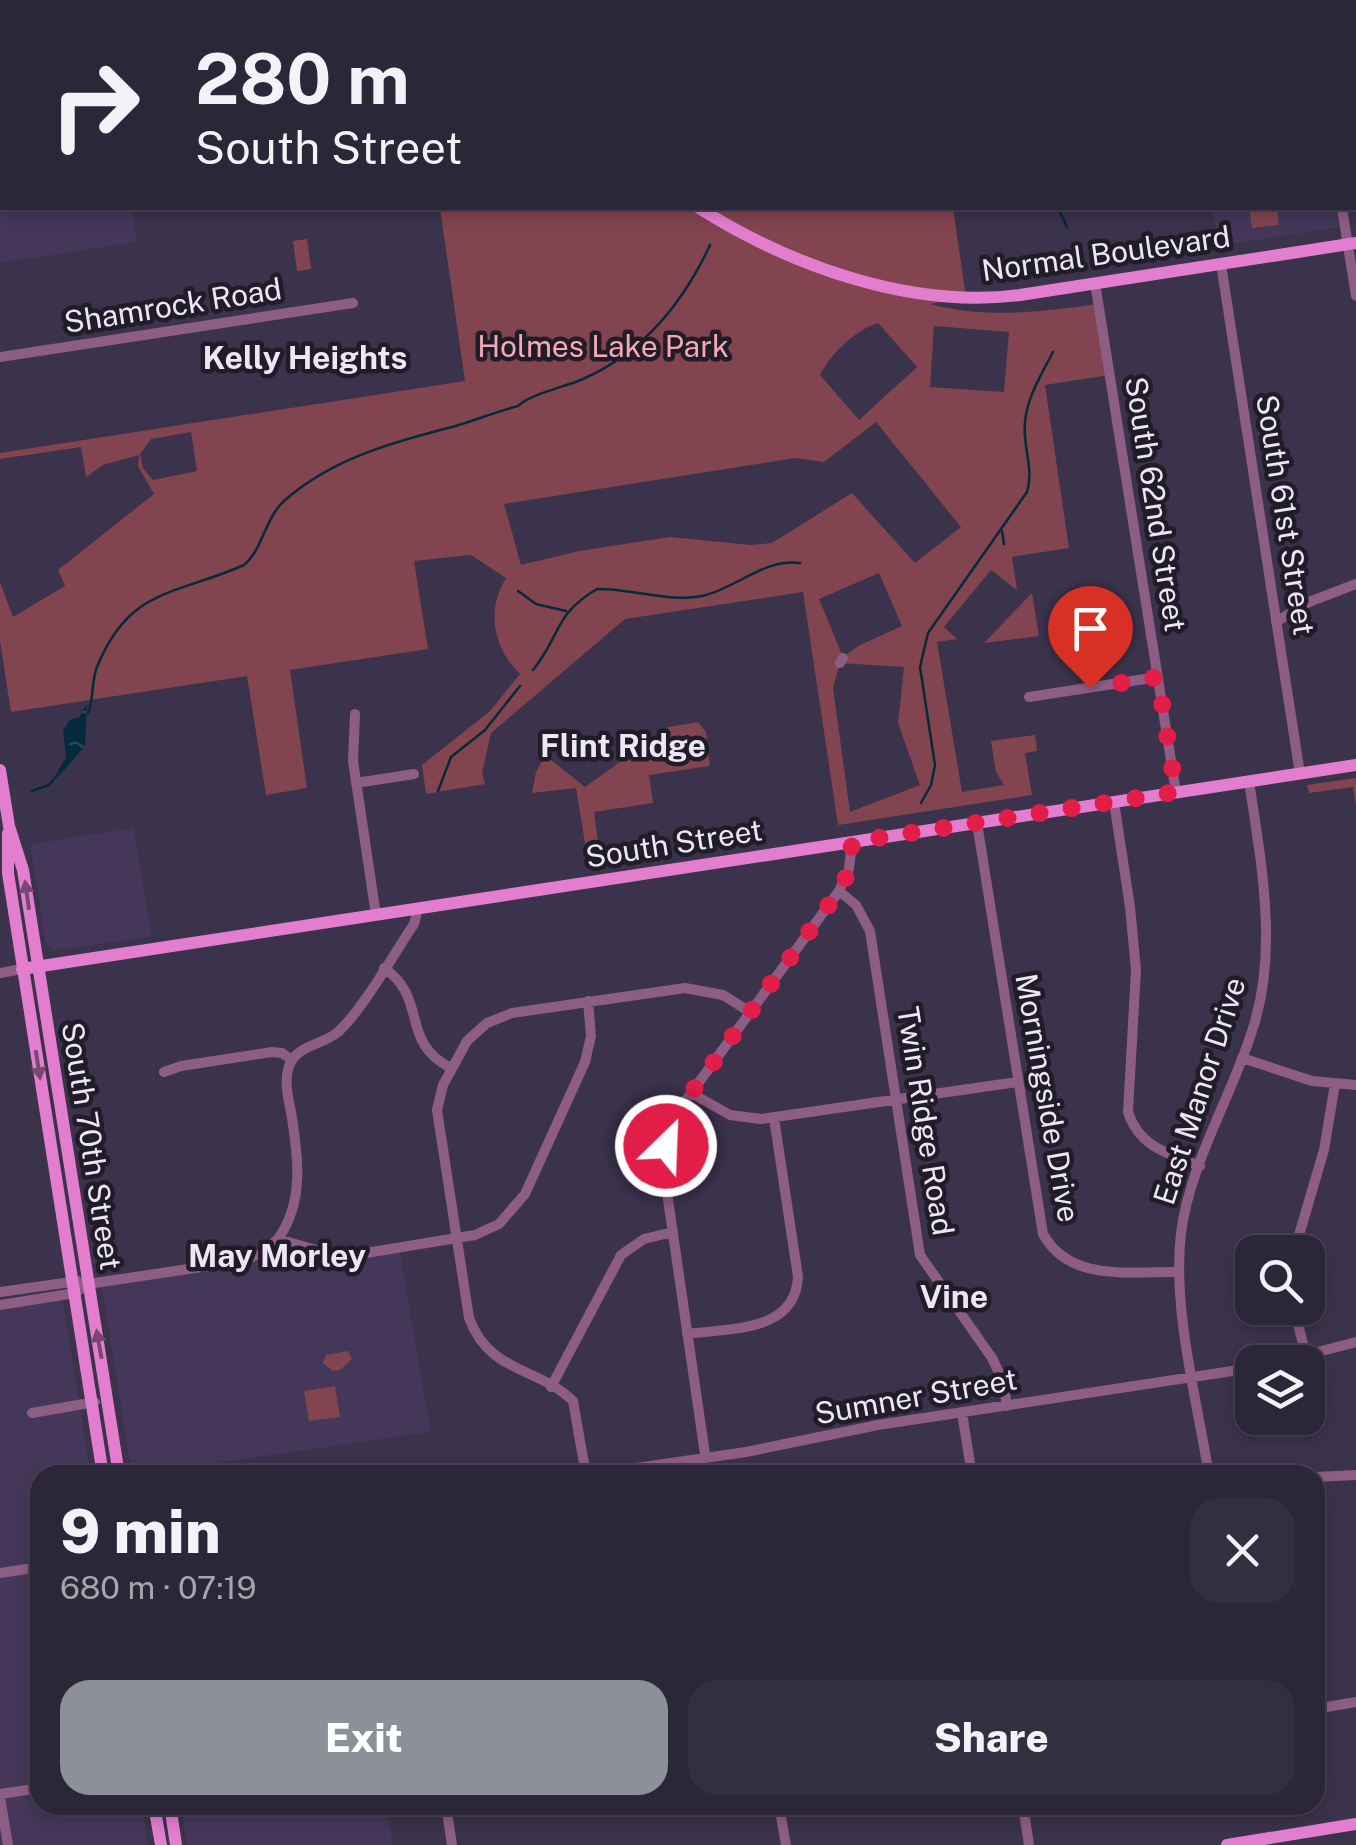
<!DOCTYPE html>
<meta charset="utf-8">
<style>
body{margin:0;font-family:"Public Sans",sans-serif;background:#342e41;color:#f1f3f6;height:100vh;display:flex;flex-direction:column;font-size:38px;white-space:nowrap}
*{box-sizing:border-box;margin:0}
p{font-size:32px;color:#a6a5ae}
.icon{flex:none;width:55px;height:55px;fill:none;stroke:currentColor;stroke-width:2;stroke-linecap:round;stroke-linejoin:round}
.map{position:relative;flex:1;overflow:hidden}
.panel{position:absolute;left:30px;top:1465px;width:1295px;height:350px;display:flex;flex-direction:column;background:#2c2639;border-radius:30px;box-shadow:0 5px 15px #0003,0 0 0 2px #484353}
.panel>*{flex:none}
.top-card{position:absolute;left:0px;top:0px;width:1358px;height:210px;box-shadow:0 5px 15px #0003,0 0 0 2px #484353;background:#2c2639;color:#f1f3f6;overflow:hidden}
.controls{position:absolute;left:1235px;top:1235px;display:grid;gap:20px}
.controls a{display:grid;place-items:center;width:90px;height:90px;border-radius:20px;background:#2c2639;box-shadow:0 5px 15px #0003,0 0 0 2px #484353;font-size:50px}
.pin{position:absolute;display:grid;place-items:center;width:85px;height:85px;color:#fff;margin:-102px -42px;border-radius:50% 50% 50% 0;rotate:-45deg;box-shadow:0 0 10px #0007}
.pin .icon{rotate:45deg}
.me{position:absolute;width:110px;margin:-55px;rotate:24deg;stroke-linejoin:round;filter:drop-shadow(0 0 8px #0008)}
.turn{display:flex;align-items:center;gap:35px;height:210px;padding:0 30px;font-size:45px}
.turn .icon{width:130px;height:130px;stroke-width:2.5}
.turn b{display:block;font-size:70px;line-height:85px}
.round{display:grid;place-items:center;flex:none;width:105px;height:105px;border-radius:30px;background:#342e41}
.head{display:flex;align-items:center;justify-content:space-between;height:170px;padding:0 30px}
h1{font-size:60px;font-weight:800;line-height:75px}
.cta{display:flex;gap:20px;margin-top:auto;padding:20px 30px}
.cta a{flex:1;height:115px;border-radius:30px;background:#8c9099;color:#fff;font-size:40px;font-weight:800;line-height:115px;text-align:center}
.cta a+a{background:#342e41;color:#f1f3f6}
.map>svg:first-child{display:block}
.built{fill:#443759}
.park{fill:#82444f;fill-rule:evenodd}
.water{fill:url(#water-ripples)}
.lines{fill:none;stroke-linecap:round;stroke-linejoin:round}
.stream{stroke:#042a3b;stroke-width:2.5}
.minor{stroke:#8e5d84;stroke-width:10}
.major{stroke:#e37ecf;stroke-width:12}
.oneway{fill:#784873}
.route{stroke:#e11d48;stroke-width:18;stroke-dasharray:0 32.4}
.labels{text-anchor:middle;stroke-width:9;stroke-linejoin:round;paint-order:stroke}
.street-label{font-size:30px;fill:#ece6f7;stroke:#201c28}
.park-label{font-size:30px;fill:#f7a8b4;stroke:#201c28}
.neighbourhood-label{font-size:32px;font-weight:bold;fill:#ece6f7;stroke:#201c28}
</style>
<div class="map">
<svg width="1356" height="1845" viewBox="0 0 1356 1845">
<defs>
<pattern id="water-ripples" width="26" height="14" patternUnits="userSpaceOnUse" patternTransform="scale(2.5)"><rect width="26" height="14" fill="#042a3b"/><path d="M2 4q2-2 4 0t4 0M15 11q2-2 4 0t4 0" fill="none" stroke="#294958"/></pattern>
</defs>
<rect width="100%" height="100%" fill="#3b324c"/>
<!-- built -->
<path class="built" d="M 0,0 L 109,2 L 2,2 L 2,208 L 132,208 L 137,242 L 0,263 Z
M 1212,208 L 1342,208 L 1345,226 L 1218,246 Z
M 134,828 L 152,937 L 54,950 L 46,945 L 30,844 Z
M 278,1239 L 324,1252 L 399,1247 L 431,1432 L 132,1475 L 101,1282 L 242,1261 Z
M 62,1295 L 91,1475 L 40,1475 L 40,1805 L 142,1805 L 148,1845 L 0,1845 L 0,1305 Z
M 181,1805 L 386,1805 L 393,1845 L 187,1845 Z"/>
<!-- park -->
<path class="park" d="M 485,0 L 1049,0 L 1049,2 L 487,2 Z
M 440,208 L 953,208 L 966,297 L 930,304 C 984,319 1043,312 1098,304 L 1109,375 L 1045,385 L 1069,548 L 1012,557 L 1017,590 L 991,570 L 944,627 L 957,639 L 937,642 L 962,792 L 1004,785 L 996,772 L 991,741 L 1035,735 L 1037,751 L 1025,753 L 1032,795 L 838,825 L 803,592 L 625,619 L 491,733 L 482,773 L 485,784 L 426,794 L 422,765 L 490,711 L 520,674 C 493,648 486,610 506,578 L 471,555 L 414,561 L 428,649 L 290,670 L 307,788 L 266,795 L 247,676 L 11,712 L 0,641 L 0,582 L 13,617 L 65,586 L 58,570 L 154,494 L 138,466 L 139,455 L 103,465 L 86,477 L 81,447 L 0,459 L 0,453 L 465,381 ZM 878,323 L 917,367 L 859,420 L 820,375 C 831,354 855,330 878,323 ZM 934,326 L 1009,332 L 1004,392 L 930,387 ZM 876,422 L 961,527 L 915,563 L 852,493 L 772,543 L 751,545 L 670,537 L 579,551 L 521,565 L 504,504 L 795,458 L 824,462 ZM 191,432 L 197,471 L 153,480 L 143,468 L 140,454 L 151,439 ZM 879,573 L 902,626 L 858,646 L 843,657 L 819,599 ZM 840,663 L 904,667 L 898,723 L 920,785 L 850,812 L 833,688 Z
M 1249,208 L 1277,208 L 1279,225 L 1252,228 Z
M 307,239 L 311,269 L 297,271 L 293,241 Z
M 1032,593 L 1039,636 L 984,643 Z
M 698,722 L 706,732 L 710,766 L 649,775 L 653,803 L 594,812 L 601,865 L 589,867 L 576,788 L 532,793 L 536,772 L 545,755 L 585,787 L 669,727 Z
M 1356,778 L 1356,806 L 1353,787 L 1309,793 L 1307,785 Z
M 348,1351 L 352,1359 L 340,1370 L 333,1371 L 323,1363 L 326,1355 Z
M 335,1386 L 340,1417 L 309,1421 L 304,1391 Z"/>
<!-- water -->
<path class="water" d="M 87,704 L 85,746 L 60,775 L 58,770 L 66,758 L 63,730 L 70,720 L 79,717 Z"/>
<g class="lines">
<!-- stream -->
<path class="stream" d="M 803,0 L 803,2
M 1155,2 L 1159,0
M 1058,208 L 1067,227
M 1002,531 L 1004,544
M 518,591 L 536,604 L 566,611
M 533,670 C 561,636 553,615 597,589 C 631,588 672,604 706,595 C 737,587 766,558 800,563
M 88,713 C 94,699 91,682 97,667 C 129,587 177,595 244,565 C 263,549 265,518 284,501 C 331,459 393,442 452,427 C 474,421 495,412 518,406 C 530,394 565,387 583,379 C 642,353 683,303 710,245
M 32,791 L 49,785 L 59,773
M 438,791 L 451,757 L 485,730 L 520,686
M 921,803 L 931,785 L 935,765 L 920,667 L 928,633 L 1027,492 C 1033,472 1026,455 1025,436 C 1022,405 1039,379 1053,352"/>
<!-- minor -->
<path class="minor" d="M 182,0 L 183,2
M 401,0 L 401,2
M 667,2 L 668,0
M 1327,2 L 1328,0
M 1342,208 L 1356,296
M 1221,264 L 1300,774
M 1095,283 L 1176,792
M 0,357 L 353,303
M 1276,622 L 1309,602 L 1356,584
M 840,663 L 843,658
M 1029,697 L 1158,677
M 355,714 L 353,761 L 376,915
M 356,783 L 414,774
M 1114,802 L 1130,907 L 1136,970 L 1128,1112 C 1139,1147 1169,1154 1200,1166
M 977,823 L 1043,1234 C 1070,1283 1131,1271 1179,1272
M 839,891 L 856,905 L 870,931 L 920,1255 L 992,1358 L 1003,1381 L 1007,1406
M 384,968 C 429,999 399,1042 451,1068
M 0,973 L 22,969
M 1242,1058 L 1312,1081 L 1356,1085
M 164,1072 L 181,1066 L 272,1052 L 282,1053 L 292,1060
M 691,1093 L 730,1115 L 761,1119 L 1017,1082
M 278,1239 C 305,1201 298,1155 291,1112 C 288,1097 284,1081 289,1066 C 296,1045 323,1045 338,1032 C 364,1008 393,955 414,924 L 418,908
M 1294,1252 L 1324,1150 L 1335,1084
M 0,1292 L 78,1281
M 0,1305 L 75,1293 L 88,1284 L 242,1261 L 262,1253 L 278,1239 L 323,1252 L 360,1254 L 475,1235 L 499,1224 L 525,1194 L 585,1062 L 591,1036 L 588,1001
M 1294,1308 L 1306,1356
M 687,1334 C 729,1328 795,1333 798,1277 L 774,1118
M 1279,1362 L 1356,1342
M 551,1387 L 621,1255 L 644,1239 L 673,1232
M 32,1413 L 95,1402
M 962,1413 L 972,1475
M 586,1475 L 573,1401 C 537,1366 490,1374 469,1318 L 437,1110 L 443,1085 L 467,1041 L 487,1023 L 512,1013 L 685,988 L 723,995 L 750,1012
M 589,1475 L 746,1452 L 878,1425 L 1252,1368
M 708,1475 L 664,1172 L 670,1130 L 683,1104 L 839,891 L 849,869 L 852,842
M 1209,1475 C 1197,1401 1172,1307 1181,1233 C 1190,1163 1231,1098 1252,1031 C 1279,952 1261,862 1249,781
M 1315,1477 L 1356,1475
M 0,1573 L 40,1567
M 1315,1709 L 1356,1702
M 0,1794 L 40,1788
M 0,1797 L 8,1845
M 446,1805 L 452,1845
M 779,1805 L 786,1845
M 1023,1805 L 1029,1845
M 376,1806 L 381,1805"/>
<!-- major -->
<path class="major" d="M 485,0 L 487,2
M 699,208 C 791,266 910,309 1020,295 L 1356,243
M 0,770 L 9,826 L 23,870 L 119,1475
M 8,833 L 8,873 L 103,1475
M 22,969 L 1356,765
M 154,1805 L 161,1845
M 170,1805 L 176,1845
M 1227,1845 L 1356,1824"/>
</g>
<!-- one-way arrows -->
<defs><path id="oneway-solid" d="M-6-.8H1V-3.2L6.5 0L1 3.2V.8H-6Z" transform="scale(2.5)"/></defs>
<g class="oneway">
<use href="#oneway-solid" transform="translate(27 895) rotate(-98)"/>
<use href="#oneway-solid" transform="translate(38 1065) rotate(81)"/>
<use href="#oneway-solid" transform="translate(99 1344) rotate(-100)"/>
</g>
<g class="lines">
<!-- route -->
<path class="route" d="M 666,1146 L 683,1104 L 839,891 L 850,869 L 852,842 L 1176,792 L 1158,677 L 1090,688"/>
</g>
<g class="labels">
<!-- street labels -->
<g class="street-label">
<text transform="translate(1106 254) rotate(-8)" y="10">Normal Boulevard</text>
<text transform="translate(173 306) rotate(-9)" y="10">Shamrock Road</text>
<text transform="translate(1155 504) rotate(81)" y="10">South 62nd Street</text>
<text transform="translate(1285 515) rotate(81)" y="10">South 61st Street</text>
<text transform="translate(674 844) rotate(-9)" y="10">South Street</text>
<text transform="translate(1200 1091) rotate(-72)" y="10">East Manor Drive</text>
<text transform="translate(1047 1098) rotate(80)" y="10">Morningside Drive</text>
<text transform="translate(925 1121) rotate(81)" y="10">Twin Ridge Road</text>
<text transform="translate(91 1146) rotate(81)" y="10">South 70th Street</text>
<text transform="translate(916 1397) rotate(-10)" y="10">Sumner Street</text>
</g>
<!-- park labels -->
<g class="park-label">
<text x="603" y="357">Holmes Lake Park</text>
</g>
<!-- neighbourhood labels -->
<g class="neighbourhood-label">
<text x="305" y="369">Kelly Heights</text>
<text x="623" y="757">Flint Ridge</text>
<text x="277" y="1267">May Morley</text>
<text x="954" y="1308">Vine</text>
</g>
</g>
</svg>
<div class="controls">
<a><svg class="icon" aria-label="search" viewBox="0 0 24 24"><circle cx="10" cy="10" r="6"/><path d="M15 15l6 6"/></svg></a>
<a><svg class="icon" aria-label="layers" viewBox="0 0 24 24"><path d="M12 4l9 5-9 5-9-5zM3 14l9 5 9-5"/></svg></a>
</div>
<div class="pin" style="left:1090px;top:688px;background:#d93025"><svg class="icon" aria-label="arrive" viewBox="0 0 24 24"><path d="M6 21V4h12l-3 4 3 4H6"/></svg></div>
<svg class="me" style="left:666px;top:1146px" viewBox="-20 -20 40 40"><circle r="17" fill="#e11d48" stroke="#fff" stroke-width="3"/><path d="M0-11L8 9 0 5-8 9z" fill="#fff"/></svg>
<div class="top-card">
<div class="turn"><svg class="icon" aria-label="right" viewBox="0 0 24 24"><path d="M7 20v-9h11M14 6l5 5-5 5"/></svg><div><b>280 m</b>South Street</div></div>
</div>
<section class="panel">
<div class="head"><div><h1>9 min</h1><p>680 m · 07:19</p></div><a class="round"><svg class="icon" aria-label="close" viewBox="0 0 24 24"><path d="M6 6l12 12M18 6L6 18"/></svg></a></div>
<div class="cta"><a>Exit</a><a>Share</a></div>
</section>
</div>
